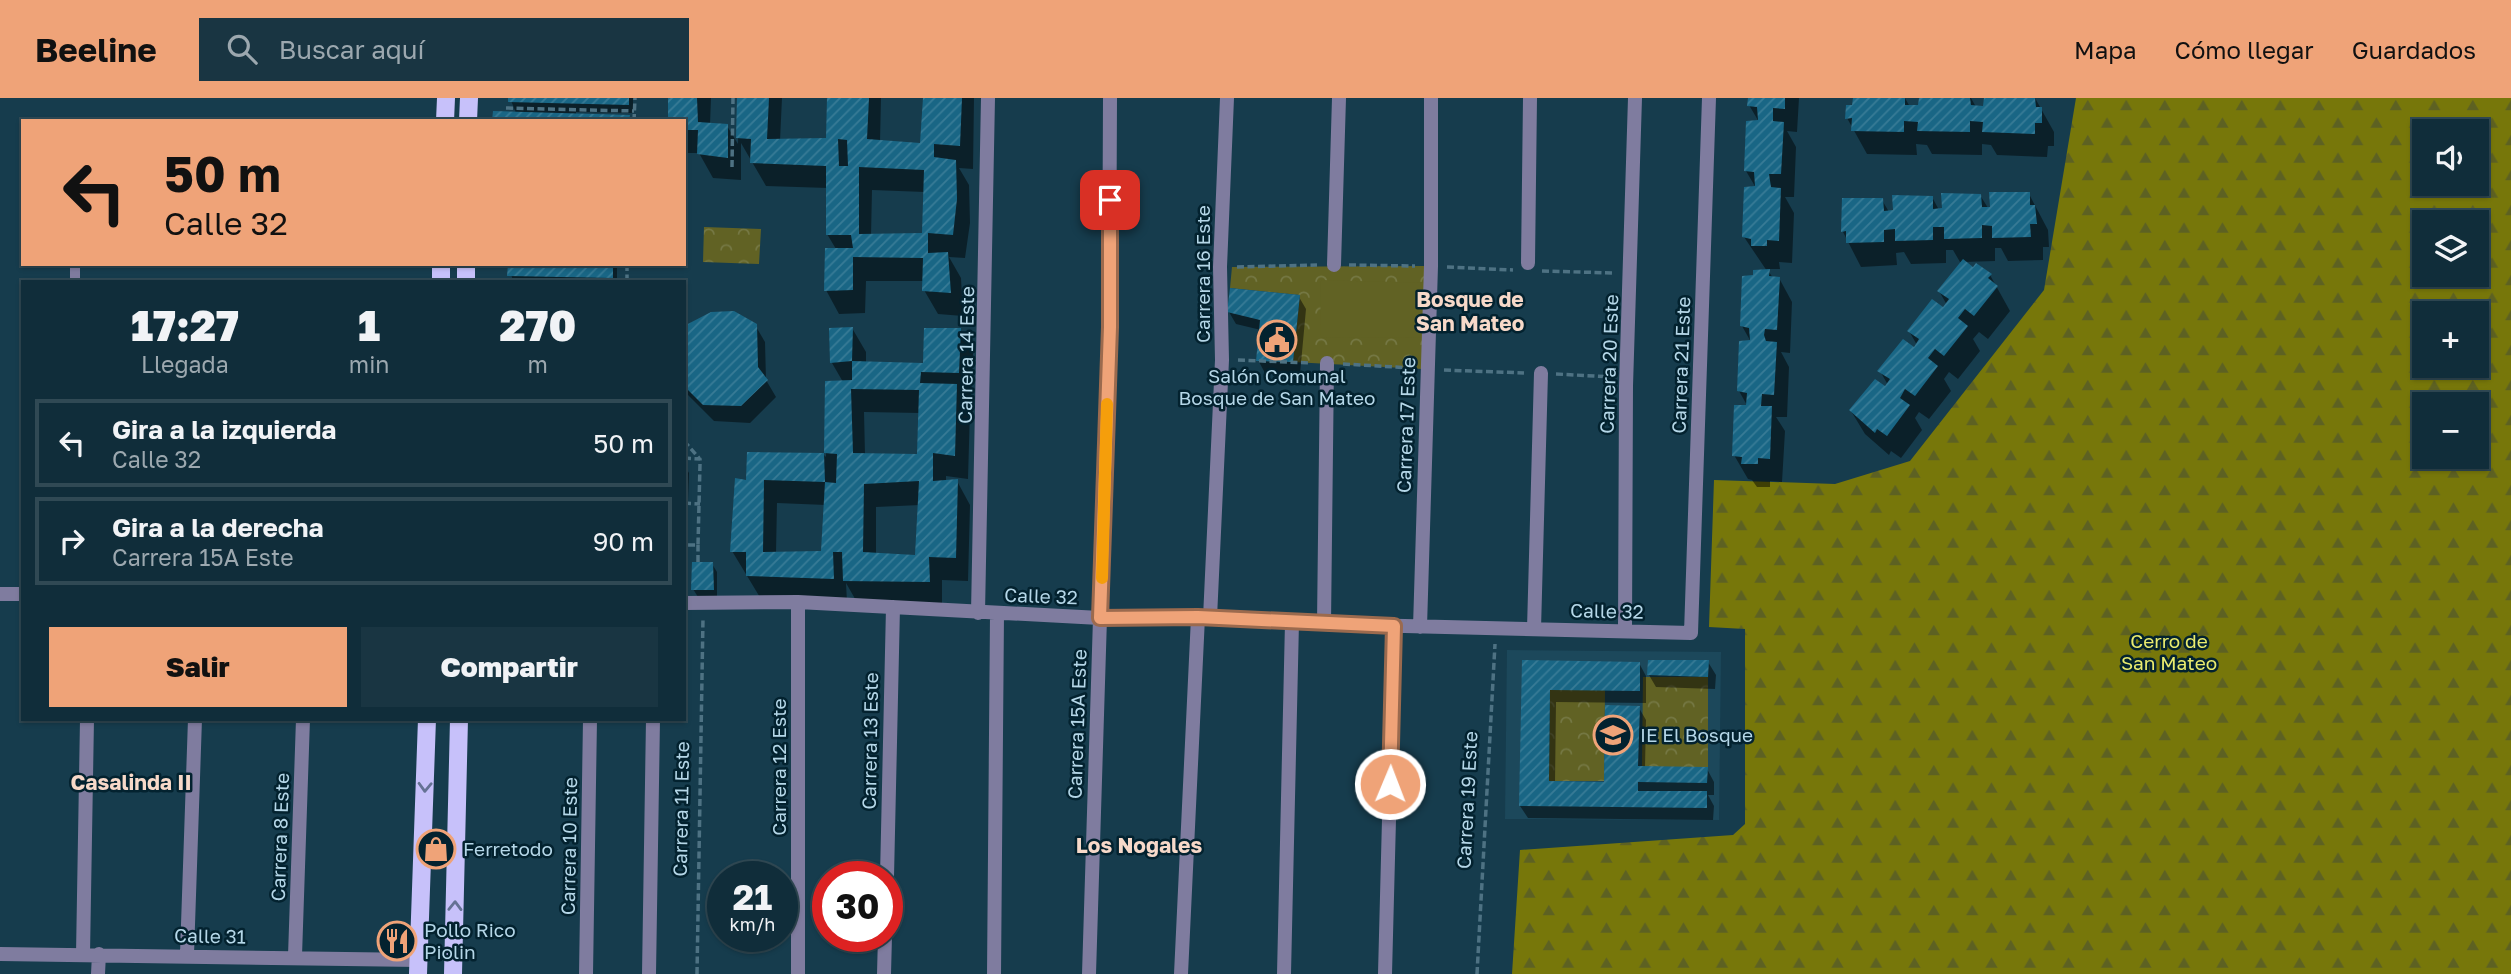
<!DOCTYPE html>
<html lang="es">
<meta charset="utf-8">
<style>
body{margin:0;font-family:"Golos Text",sans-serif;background:#193542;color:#f1f3f6;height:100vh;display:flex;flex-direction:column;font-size:26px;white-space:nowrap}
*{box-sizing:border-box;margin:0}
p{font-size:23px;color:#9ca8af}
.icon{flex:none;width:38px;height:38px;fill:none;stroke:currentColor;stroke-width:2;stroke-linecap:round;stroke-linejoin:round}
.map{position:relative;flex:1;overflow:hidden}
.details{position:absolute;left:21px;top:182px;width:665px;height:441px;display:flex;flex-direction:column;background:#102d3a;border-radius:0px;box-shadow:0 2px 5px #0004,0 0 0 2px #304954}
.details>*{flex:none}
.guide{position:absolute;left:21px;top:21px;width:665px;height:147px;border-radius:0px;box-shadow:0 2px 5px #0004,0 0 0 2px #304954;background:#efa378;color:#111;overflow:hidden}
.tools{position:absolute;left:2412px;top:21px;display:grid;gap:14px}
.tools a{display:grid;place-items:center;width:77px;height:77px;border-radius:0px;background:#102d3a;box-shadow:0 2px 5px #0004,0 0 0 2px #304954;font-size:35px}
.speed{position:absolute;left:707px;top:763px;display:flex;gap:14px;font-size:35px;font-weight:700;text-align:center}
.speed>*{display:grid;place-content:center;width:91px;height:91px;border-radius:50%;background:#102d3a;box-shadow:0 2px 5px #0004,0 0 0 2px #304954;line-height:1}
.speed small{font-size:18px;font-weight:400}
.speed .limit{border:10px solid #d22;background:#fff;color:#111}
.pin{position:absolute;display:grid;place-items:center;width:60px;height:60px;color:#fff;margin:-30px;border-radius:14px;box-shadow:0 4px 10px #0006}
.me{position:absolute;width:77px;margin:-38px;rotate:1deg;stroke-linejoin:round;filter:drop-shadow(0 0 5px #0008)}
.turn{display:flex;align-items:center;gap:24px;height:147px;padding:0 28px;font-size:32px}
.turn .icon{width:91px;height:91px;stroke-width:2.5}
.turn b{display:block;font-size:49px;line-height:60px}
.eta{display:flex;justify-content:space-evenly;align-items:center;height:119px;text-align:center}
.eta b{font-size:42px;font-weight:800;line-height:49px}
.button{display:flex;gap:14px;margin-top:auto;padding:14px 28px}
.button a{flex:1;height:80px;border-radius:0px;background:#efa378;color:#111;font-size:28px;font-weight:800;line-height:80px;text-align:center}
.button a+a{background:#193542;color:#f1f3f6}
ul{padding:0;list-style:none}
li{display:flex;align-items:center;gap:21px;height:88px;margin:0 14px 10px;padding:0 14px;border:4px solid #304954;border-radius:0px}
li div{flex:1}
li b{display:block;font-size:26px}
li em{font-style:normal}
header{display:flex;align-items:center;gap:42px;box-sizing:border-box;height:98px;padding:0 35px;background:#efa378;color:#111}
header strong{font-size:33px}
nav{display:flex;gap:38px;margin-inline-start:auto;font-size:24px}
.search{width:490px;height:63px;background:#193542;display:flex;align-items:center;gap:18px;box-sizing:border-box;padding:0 24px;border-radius:0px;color:#9ca8af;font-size:26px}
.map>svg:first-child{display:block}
.built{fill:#1c485b}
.forest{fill:url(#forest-firs);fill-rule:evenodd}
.park{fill:url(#park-crowns)}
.garden{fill:#616224}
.shadow{fill:#0007;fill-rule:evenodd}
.building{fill:url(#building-hatch);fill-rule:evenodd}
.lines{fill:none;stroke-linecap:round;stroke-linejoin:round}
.path{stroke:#4e7283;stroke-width:3.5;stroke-dasharray:7 3.5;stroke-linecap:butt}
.lane{stroke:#7f7c9f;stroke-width:10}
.street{stroke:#7f7c9f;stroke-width:14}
.primary{stroke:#c7c1fa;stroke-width:18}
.oneway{stroke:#657294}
.route-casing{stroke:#9b6a4e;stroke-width:18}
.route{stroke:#efa378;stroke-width:12}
.slow{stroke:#f59e0b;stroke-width:12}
.labels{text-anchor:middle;stroke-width:5;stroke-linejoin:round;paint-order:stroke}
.street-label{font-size:19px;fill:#b5d7e8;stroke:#03222f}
.poi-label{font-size:19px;fill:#b5d7e8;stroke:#03222f;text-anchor:start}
.park-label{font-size:19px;fill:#eaec6f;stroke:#03222f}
.neighbourhood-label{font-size:21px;font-weight:bold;fill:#f7d9c9;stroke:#03222f}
</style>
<header>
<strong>Beeline</strong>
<div class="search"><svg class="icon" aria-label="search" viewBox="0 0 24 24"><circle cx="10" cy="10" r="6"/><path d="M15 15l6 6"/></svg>Buscar aquí</div>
<nav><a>Mapa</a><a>Cómo llegar</a><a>Guardados</a></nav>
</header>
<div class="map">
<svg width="2511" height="876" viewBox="0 0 2511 876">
<defs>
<pattern id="forest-firs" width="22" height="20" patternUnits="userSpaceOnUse" patternTransform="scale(1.75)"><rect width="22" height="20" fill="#77770a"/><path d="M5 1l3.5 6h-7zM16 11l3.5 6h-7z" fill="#5d6122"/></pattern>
<pattern id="park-crowns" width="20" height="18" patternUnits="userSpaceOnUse" patternTransform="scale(1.75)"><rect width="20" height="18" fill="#616224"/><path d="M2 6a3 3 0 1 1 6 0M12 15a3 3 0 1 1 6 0" fill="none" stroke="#757844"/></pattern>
<pattern id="building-hatch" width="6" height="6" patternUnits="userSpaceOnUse" patternTransform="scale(1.75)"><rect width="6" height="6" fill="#196685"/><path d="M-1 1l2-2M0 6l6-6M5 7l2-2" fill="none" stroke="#387b96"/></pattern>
</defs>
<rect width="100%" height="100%" fill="#163c4d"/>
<!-- built -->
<path class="built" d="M 1507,552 L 1721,554 L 1719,722 L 1505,721 Z"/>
<!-- forest -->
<path class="forest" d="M 2076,0 L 2511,0 L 2511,876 L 1512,876 L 1520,752 L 1733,737 L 1745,726 L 1745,531 L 1709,529 L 1714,382 L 1835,386 L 1910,363 L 2044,192 ZM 2424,33 L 2476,33 L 2476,86 L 2424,86 ZM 2424,124 L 2476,124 L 2476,177 L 2424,177 ZM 2424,215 L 2476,215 L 2476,268 L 2424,268 ZM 2424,306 L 2476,306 L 2476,359 L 2424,359 Z"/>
<!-- park -->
<path class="park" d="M 704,129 L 761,131 L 759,166 L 703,164 Z
M 1427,168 L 1422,271 L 1293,264 L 1300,197 L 1230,190 L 1232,169 Z
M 1643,579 L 1708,579 L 1708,669 L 1642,670 Z
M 1550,592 L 1605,592 L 1604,683 L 1549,683 Z"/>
<!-- garden -->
<path class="garden" d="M 1321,182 L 1427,185 L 1424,240 L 1320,239 Z"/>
<!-- shadow -->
<path class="shadow" d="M 510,0 L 633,0 L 633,15 L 576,14 L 576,17 L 628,19 L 631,23 L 494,23 L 516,15 Z
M 670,0 L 711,0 L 710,27 L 727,28 L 738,46 L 739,0 L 782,0 L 780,43 L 828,42 L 830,0 L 881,0 L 880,44 L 922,46 L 924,0 L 974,0 L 973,71 L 959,70 L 969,87 L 970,125 L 965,160 L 949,159 L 961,180 L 963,218 L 938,216 L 924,192 L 924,183 L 866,183 L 865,215 L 839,216 L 826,192 L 836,151 L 827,136 L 828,90 L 766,88 L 741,45 L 741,82 L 713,80 L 699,55 L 684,55 L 684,23 L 653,23 L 669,22 ZM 872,92 L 925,94 L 923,137 L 871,138 Z
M 1750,0 L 1799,0 L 1797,34 L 1787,33 L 1796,49 L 1794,99 L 1785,99 L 1794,115 L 1792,165 L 1779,164 L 1780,171 L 1767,171 L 1773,180 L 1779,180 L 1792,204 L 1790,255 L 1781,254 L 1789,269 L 1787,319 L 1776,319 L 1785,333 L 1782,384 L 1770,383 L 1770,389 L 1757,389 L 1752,382 L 1748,381 L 1734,357 L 1748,309 L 1739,293 L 1751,244 L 1742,228 L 1767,173 L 1744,139 L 1756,90 L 1746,73 L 1759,24 L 1749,7 Z
M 1855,0 L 1905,0 L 1910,9 L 1919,9 L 1921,0 L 1971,0 L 1976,9 L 1984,9 L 1986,0 L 2035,0 L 2054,34 L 2054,48 L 2048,48 L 2047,59 L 1997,57 L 1991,47 L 1982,46 L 1982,57 L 1932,56 L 1927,47 L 1916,46 L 1917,57 L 1867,56 L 1847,20 Z
M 2029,96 L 2048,132 L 2049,149 L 2043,149 L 2043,162 L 2008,163 L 2001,150 L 1995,150 L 1995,163 L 1963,164 L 1990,177 L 2010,213 L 1988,241 L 1979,234 L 1973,241 L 1980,253 L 1958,281 L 1949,274 L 1944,281 L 1951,293 L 1929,321 L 1919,314 L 1915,320 L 1922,332 L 1901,360 L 1891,353 L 1889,357 L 1865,336 L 1851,313 L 1886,291 L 1888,287 L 1880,273 L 1914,251 L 1917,247 L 1909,233 L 1947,207 L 1939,193 L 1963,164 L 1960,164 L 1953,152 L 1946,152 L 1946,165 L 1911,166 L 1904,154 L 1896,155 L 1897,167 L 1861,169 L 1843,134 L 1882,102 L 1889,114 L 1932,99 L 1939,112 L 1980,97 L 1988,110 Z
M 509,166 L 617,166 L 617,184 L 513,184 Z
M 1299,199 L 1306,211 L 1300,276 L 1265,275 L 1258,262 L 1261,232 L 1236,226 L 1229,214 Z
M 755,227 L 765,244 L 766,282 L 776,299 L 750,325 L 714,323 L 684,293 L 684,230 Z
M 852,230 L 866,254 L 866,265 L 925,267 L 960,232 L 973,255 L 971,298 L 962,298 L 970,311 L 968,381 L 946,378 L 946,384 L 957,383 L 970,407 L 968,483 L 942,482 L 942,507 L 858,506 L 846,485 L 847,504 L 761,501 L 732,453 L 748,384 L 824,357 L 826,359 L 827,284 L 843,284 L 832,265 ZM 864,314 L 920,315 L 919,357 L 865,357 ZM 777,405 L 826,407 L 823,455 L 776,455 ZM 920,407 L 917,459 L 876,457 L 876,409 Z
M 684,367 L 689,375 L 688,402 L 684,402 Z
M 712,466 L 717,474 L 717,499 L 698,499 L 693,491 Z
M 1524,564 L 1639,565 L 1646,578 L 1646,605 L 1556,604 L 1555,685 L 1606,686 L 1639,610 L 1646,622 L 1645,669 L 1707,671 L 1714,684 L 1714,697 L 1708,697 L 1714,708 L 1713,722 L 1528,720 L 1520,708 Z
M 1708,564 L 1716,577 L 1715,591 L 1656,589 L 1649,577 Z"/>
<!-- building -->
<path class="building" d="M 508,0 L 629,0 L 629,7 L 508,4 Z
M 668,0 L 697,0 L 698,24 L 728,26 L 728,60 L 697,56 L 698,32 L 684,32 L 684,23 L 668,23 Z
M 737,0 L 769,0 L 767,41 L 826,40 L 827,0 L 869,0 L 867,41 L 920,45 L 923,0 L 962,0 L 960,48 L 934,46 L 934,59 L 956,62 L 957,101 L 953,137 L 928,135 L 928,155 L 948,154 L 951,195 L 922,193 L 923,160 L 853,159 L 853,192 L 824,193 L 825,150 L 853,150 L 851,137 L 826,137 L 826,68 L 750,65 L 751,41 L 736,40 ZM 838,41 L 847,42 L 848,68 L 839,68 ZM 859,69 L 924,72 L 922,135 L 859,136 Z
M 1748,0 L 1785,0 L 1785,11 L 1773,10 L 1773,23 L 1784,24 L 1781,76 L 1769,76 L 1771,89 L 1781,90 L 1779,143 L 1767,142 L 1767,148 L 1751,148 L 1751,141 L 1742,139 L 1744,89 L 1755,88 L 1754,74 L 1744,73 L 1746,23 L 1758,22 L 1757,9 L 1747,8 Z
M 1853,0 L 1905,0 L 1905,7 L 1918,7 L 1919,0 L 1970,0 L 1971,7 L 1983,8 L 1984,0 L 2035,0 L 2036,9 L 2042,9 L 2042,25 L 2035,25 L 2035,36 L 1982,34 L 1983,24 L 1970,23 L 1970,34 L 1917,33 L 1918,24 L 1904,23 L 1904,34 L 1851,33 L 1852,20 L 1845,21 L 1846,7 L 1852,7 Z
M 493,13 L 630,17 L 629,23 L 492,23 Z
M 1989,94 L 2030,94 L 2030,107 L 2035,107 L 2037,126 L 2030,126 L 2031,139 L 1992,140 L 1992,128 L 1982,127 L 1982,140 L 1944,141 L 1944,129 L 1933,129 L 1933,142 L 1895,143 L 1895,131 L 1884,132 L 1884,144 L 1846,145 L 1846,133 L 1841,134 L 1842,100 L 1883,100 L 1884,113 L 1893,112 L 1892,97 L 1933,98 L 1933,111 L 1942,110 L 1941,95 L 1981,96 L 1982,109 L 1990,109 Z
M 1963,161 L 1973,169 L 1976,165 L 1992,176 L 1988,180 L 1998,188 L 1974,218 L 1965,211 L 1958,220 L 1968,228 L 1944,258 L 1935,251 L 1928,260 L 1938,268 L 1915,298 L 1905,291 L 1900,300 L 1910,307 L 1887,338 L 1877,331 L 1875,335 L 1849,312 L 1875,281 L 1885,288 L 1890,281 L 1877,273 L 1903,241 L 1914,249 L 1919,241 L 1907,233 L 1932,201 L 1943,209 L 1949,201 L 1937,193 Z
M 508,166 L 613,166 L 613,180 L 507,178 Z
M 1770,171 L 1769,178 L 1780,179 L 1777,232 L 1765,231 L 1764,237 L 1766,243 L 1777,244 L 1774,297 L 1762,296 L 1761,308 L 1772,308 L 1770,361 L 1758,360 L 1758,366 L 1741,366 L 1742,359 L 1732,358 L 1734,307 L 1746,307 L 1747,295 L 1737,293 L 1739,243 L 1750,242 L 1749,230 L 1740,228 L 1742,178 L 1753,177 L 1753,172 Z
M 1230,190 L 1300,197 L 1293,264 L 1256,263 L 1260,222 L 1227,214 Z
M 734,213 L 757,226 L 758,269 L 768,282 L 741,308 L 703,307 L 684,288 L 684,228 L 711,214 Z
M 853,229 L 852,263 L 830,265 L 829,230 Z
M 924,230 L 961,230 L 959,275 L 921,274 L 920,285 L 957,286 L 955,358 L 933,355 L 933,383 L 958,381 L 956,460 L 929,459 L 930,484 L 843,483 L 842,454 L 833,454 L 834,481 L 746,478 L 746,454 L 730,454 L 735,380 L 746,382 L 747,354 L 824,355 L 825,384 L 764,382 L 763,454 L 821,453 L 825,384 L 836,385 L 837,356 L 824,355 L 825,283 L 852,282 L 852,263 L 923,265 ZM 851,291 L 919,292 L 917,356 L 853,355 ZM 919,383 L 915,457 L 863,454 L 864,386 Z
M 692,464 L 713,464 L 714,492 L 691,492 Z
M 1522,562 L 1640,564 L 1640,593 L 1550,592 L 1549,683 L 1604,684 L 1605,607 L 1640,608 L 1638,668 L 1708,669 L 1707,685 L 1638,684 L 1638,693 L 1707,693 L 1707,710 L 1519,708 Z
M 1648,562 L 1709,562 L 1708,579 L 1647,577 Z"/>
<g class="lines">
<!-- path -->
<path class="path" d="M 506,10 L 634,13
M 634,23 L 635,0
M 732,69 L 733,0
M 627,166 L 627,184
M 1349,167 L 1415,168
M 1237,169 L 1317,167
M 1447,169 L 1513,172
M 1542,173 L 1614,175
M 504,183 L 535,184
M 1238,262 L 1311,265
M 1343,266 L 1412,270
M 1444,272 L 1524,275
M 1556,276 L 1612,279
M 684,343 L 699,360
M 684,360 L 700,361 L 700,366 L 698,447 L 684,447
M 684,405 L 700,406
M 698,464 L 698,447
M 697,876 L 703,520
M 1477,876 L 1495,546"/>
<!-- lane -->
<path class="lane" d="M 75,184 L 75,170"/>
<!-- street -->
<path class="street" d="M 1528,165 L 1530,0
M 1334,167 L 1339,0
M 0,496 L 23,496
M 684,505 L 798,504 L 1100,520 L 1198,519 L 1324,526 L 1691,535 L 1709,0
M 978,515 L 988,0
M 1210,520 L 1222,262 L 1220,169 L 1227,0
M 1324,526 L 1327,265
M 1420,529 L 1431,168 L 1431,0
M 1534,531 L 1541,275
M 1625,532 L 1626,288 L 1635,0
M 887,779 L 893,509
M 0,856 L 419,862
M 187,856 L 195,621
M 83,857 L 87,621
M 295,858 L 303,621
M 98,876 L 99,856
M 586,876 L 590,621
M 649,876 L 653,621
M 798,876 L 798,504
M 884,876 L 885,838
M 994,876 L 997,516
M 1089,876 L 1109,229 L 1110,0
M 1181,876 L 1198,519
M 1284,876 L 1292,524
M 1385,876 L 1394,528"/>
<!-- primary -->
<path class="primary" d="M 445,23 L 446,0
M 468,23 L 469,0
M 441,184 L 441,166
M 466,184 L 466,166
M 418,876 L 427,621
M 453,876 L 459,621"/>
</g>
<!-- one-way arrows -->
<defs><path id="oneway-chevron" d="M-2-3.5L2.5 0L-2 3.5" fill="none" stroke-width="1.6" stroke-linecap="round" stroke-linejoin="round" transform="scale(1.75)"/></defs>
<g class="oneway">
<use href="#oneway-chevron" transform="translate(425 689) rotate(92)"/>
<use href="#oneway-chevron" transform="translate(455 808) rotate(-89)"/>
</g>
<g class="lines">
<defs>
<path id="route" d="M 1110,102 L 1110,229 L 1100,520 L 1198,519 L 1394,528 L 1390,686"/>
</defs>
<!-- route casing -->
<use href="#route" class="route-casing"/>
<!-- route -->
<use href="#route" class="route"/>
<!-- slow -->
<path class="slow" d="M 1102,480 L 1107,306"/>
</g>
<!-- icons -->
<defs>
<symbol id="civic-ring" viewBox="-11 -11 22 22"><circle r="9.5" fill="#03222f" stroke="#efa378" stroke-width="1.5"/><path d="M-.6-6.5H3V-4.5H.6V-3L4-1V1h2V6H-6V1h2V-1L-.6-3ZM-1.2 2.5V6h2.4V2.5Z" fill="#efa378"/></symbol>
<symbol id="school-ring" viewBox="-11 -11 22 22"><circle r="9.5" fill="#03222f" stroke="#efa378" stroke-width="1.5"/><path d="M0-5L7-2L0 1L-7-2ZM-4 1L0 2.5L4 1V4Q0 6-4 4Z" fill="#efa378"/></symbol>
<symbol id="shop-ring" viewBox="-11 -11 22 22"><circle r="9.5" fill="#03222f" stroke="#efa378" stroke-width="1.5"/><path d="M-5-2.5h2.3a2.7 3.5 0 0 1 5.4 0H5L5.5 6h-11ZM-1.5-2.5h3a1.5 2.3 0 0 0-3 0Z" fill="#efa378"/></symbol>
<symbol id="restaurant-ring" viewBox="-11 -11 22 22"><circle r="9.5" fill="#03222f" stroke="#efa378" stroke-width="1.5"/><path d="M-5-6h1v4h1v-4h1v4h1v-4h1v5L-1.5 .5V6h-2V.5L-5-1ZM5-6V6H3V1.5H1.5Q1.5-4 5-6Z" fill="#efa378"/></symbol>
</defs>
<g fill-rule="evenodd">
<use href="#civic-ring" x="1255" y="220" width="44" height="44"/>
<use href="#school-ring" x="1591" y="615" width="44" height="44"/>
<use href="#shop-ring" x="414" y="729" width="44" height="44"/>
<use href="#restaurant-ring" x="375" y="821" width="44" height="44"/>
</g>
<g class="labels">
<!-- street labels -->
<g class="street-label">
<text transform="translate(1203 176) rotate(-90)" y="7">Carrera 16 Este</text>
<text transform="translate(966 257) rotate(-89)" y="7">Carrera 14 Este</text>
<text transform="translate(1609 266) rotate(-88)" y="7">Carrera 20 Este</text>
<text transform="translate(1681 267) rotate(-88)" y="7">Carrera 21 Este</text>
<text transform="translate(1406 327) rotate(-88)" y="7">Carrera 17 Este</text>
<text transform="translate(1041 498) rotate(2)" y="7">Calle 32</text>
<text transform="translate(1607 513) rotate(1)" y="7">Calle 32</text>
<text transform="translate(1077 626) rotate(-88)" y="7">Carrera 15A Este</text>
<text transform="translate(870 643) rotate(-89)" y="7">Carrera 13 Este</text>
<text transform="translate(779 669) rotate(-90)" y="7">Carrera 12 Este</text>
<text transform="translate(1467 702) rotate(-87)" y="7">Carrera 19 Este</text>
<text transform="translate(681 711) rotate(-89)" y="7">Carrera 11 Este</text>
<text transform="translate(280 739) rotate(-88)" y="7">Carrera 8 Este</text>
<text transform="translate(569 748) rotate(-89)" y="7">Carrera 10 Este</text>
<text transform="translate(210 838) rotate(1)" y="7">Calle 31</text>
</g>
<!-- poi labels -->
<g class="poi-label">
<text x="1277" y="285" text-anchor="middle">Salón Comunal<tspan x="1277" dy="22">Bosque de San Mateo</tspan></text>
<text x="1640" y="644">IE El Bosque</text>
<text x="463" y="758">Ferretodo</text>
<text x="424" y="839">Pollo Rico<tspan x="424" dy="22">Piolin</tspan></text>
</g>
<!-- park labels -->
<g class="park-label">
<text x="2169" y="550">Cerro de<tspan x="2169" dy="22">San Mateo</tspan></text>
</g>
<!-- neighbourhood labels -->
<g class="neighbourhood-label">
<text x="1470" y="209">Bosque de<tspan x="1470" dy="24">San Mateo</tspan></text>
<text x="131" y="692">Casalinda II</text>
<text x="1139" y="755">Los Nogales</text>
</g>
</g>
</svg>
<div class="tools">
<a><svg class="icon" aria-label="sound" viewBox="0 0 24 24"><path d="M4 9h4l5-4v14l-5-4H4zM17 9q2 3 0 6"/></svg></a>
<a><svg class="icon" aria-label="layers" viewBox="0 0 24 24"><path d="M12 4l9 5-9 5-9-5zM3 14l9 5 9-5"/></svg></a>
<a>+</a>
<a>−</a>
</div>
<div class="speed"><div>21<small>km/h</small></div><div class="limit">30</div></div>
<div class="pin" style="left:1110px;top:102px;background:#d93025"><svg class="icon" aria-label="arrive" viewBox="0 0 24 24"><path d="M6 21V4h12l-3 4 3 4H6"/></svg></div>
<svg class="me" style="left:1390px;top:686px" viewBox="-20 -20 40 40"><circle r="17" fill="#efa378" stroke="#fff" stroke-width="3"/><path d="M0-11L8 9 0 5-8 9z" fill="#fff"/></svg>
<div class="guide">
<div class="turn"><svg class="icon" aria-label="left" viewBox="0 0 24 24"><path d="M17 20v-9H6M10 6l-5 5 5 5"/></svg><div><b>50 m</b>Calle 32</div></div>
</div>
<section class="details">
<div class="eta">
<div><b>17:27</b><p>Llegada</p></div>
<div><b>1</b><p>min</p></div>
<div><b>270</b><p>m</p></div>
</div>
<ul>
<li><svg class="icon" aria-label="left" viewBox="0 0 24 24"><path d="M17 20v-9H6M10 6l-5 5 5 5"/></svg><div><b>Gira a la izquierda</b><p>Calle 32</p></div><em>50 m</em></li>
<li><svg class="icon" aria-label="right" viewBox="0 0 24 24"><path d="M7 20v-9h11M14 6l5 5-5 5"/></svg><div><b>Gira a la derecha</b><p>Carrera 15A Este</p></div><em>90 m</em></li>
</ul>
<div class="button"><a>Salir</a><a>Compartir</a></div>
</section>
</div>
